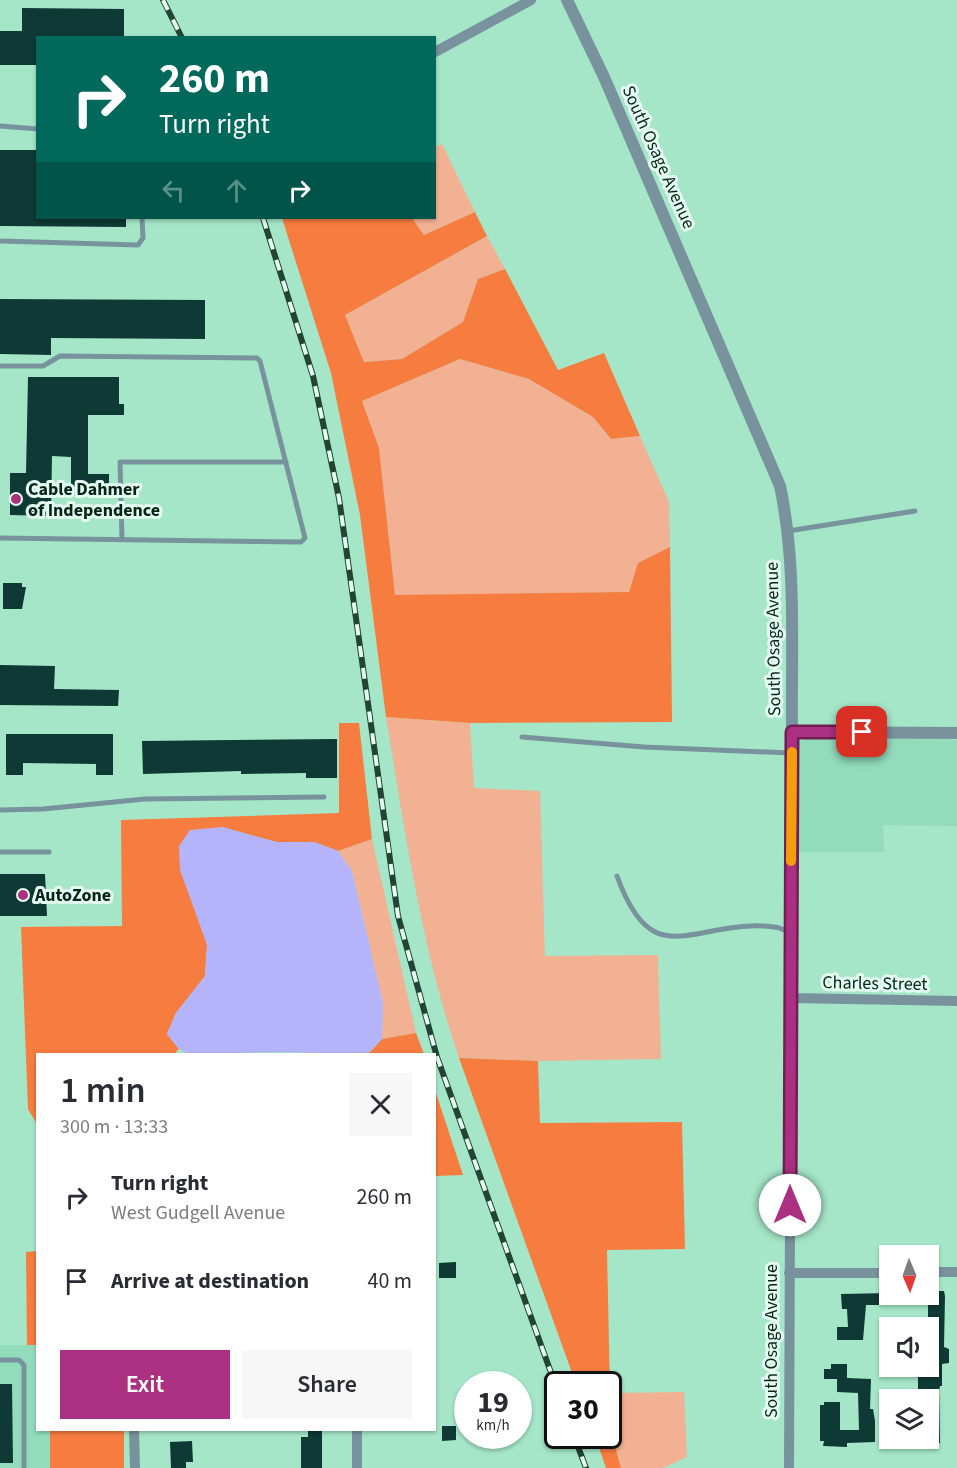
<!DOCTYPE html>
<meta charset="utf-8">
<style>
body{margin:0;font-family:"Source Sans 3",sans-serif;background:#f7f7f7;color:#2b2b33;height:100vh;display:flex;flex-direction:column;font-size:22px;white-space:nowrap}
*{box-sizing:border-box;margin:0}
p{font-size:20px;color:#7c7c81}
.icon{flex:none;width:33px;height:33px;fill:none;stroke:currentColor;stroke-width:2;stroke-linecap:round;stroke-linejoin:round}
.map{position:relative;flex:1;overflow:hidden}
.details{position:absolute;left:36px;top:1053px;width:400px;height:378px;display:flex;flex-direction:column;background:#fff;border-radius:0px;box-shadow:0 2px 4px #0004}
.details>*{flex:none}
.top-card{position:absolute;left:36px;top:36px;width:400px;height:183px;border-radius:0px;box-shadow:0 2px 4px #0004;background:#00695c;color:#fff;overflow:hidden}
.needle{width:39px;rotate:178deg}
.fabs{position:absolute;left:879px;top:1245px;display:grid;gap:12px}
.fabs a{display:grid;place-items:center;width:60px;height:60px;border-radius:0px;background:#fff;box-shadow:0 2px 4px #0004;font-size:30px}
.speed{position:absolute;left:454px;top:1371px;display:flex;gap:12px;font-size:30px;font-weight:700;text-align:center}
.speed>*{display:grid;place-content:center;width:78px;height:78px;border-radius:50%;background:#fff;box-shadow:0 2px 4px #0004;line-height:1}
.speed small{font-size:15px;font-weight:400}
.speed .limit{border:3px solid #111;border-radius:9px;background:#fff;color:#111}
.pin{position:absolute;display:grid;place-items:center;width:51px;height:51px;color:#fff;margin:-26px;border-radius:12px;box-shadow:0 3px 9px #0006}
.me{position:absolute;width:66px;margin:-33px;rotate:0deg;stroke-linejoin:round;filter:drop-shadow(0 0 4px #0008)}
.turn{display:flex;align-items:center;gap:21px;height:126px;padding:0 24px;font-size:27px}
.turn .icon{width:78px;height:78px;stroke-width:2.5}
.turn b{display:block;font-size:42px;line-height:51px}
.lanes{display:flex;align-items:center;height:57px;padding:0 24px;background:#0003;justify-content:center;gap:30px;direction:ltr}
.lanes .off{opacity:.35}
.round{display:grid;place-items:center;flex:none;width:63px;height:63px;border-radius:0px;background:#f7f7f7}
.summary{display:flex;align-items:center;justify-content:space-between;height:102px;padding:0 24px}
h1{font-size:36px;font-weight:600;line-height:45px}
.primary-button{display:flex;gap:12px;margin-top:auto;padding:12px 24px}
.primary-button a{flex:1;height:69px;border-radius:0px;background:#ac3082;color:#fff;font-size:24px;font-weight:600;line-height:69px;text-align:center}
.primary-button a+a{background:#f7f7f7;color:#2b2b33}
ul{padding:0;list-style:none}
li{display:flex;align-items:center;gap:18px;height:84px;padding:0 24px}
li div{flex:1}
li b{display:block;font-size:22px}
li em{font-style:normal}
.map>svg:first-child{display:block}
.built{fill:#92dcbc}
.green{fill:#f3b194}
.forest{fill:#f77c3f}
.water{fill:#b5b4fb}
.building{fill:#0e3934}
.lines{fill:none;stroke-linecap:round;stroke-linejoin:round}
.service{stroke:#78939e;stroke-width:5}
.minor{stroke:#78939e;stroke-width:10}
.tertiary{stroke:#78939e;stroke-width:12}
.rail-casing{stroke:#224336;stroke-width:6}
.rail{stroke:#e4fdf1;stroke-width:4;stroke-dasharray:11;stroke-linecap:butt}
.route-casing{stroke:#701f54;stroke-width:15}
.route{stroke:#ac3082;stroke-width:10}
.slow{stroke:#f59e0b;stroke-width:10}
.poi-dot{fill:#ac3082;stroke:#e4fdf1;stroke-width:2}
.labels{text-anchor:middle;stroke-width:6;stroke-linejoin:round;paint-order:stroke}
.street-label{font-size:18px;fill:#082319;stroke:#e4fdf1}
.poi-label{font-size:18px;font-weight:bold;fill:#082319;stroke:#e4fdf1;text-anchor:start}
</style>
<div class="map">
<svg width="957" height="1468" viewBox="0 0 957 1468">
<rect width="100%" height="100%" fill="#a5e6c8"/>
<!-- built -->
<path class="built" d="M 805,738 L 946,738 L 957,741 L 957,826 L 883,825 L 884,852 L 796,852 L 797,753 L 799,743 Z
M 0,1345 L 37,1345 L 38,1430 L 50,1430 L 50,1468 L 0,1468 Z"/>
<!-- green -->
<path class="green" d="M 442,144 L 475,212 L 424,235 L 412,218 L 435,218 L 435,147 Z
M 487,236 L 505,269 L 478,279 L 463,322 L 402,359 L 364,362 L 345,315 Z
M 460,359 L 529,379 L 593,417 L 611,439 L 640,436 L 669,502 L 670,547 L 638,563 L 629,592 L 395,596 L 379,448 L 362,401 Z
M 386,717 L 470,723 L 474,788 L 540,791 L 545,956 L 658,955 L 661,1059 L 538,1061 L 459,1058 C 421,947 405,832 386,717 Z
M 372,839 L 416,1033 L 382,1039 L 383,1003 L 352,871 L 338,851 Z
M 684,1392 L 687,1457 L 663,1468 L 621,1468 L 609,1424 L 610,1393 Z"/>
<!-- forest -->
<path class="forest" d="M 475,212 L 487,236 L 345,315 L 364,362 L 402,359 L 463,322 L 478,279 L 505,269 L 558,370 L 604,353 L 640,436 L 611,439 L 593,417 L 529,379 L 460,359 L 362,401 L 379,448 L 395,595 L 629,592 L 638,563 L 670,547 L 672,722 L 470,723 L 386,717 L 360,515 L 331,373 L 282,218 L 412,218 L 424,235 Z
M 339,723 L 359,723 L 372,839 L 338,851 L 314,842 L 276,842 L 222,827 L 199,917 L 207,945 L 205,976 L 176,1013 L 167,1034 L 179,1049 L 174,1054 L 38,1054 L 37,1124 L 28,1109 L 21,927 L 122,926 L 121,820 L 339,813 Z
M 416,1033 L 424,1054 L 360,1054 L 370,1052 L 382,1039 Z
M 459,1058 L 538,1061 L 540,1123 L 682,1122 L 685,1249 L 607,1250 L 610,1393 L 609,1394 L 609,1384 L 576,1384 Z
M 435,1090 L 463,1175 L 435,1176 Z
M 37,1251 L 37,1345 L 27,1345 L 26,1252 Z
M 609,1424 L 621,1468 L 606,1468 L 595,1436 L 609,1436 Z
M 50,1430 L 124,1430 L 124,1468 L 50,1468 Z"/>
<!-- water -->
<path class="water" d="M 222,827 L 276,842 L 314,842 L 338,851 L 352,871 L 383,1003 L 382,1039 L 370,1052 L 360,1054 L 280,1052 L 189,1054 L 179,1049 L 167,1034 L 176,1013 L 205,976 L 207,945 L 180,870 L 179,846 L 190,830 Z"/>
<!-- building -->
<path class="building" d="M 22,8 L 124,9 L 124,38 L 38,38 L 38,65 L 0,65 L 0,31 L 22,31 Z
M 0,150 L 38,150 L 38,218 L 126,218 L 126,227 L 0,226 Z
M 0,299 L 205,300 L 205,339 L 51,338 L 51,355 L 0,354 Z
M 28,377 L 119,377 L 119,404 L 124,404 L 124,415 L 88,415 L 88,474 L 109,474 L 109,496 L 71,496 L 71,457 L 52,456 L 51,516 L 10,515 L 10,473 L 26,473 Z
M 3,583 L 22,583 L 22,587 L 26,587 L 22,609 L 3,609 Z
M 0,665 L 55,666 L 54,689 L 119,690 L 118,706 L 0,705 Z
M 6,734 L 113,734 L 113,775 L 96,775 L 96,764 L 23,763 L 23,775 L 6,775 Z
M 337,739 L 337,778 L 306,778 L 306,773 L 241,774 L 241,771 L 143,774 L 142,741 Z
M 0,874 L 45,874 L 47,916 L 0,916 Z
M 456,1262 L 456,1278 L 439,1278 L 439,1263 Z
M 928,1291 L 944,1291 L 945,1296 L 944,1347 L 949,1349 L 949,1363 L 942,1364 L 942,1386 L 940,1386 L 939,1391 L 940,1443 L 928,1443 L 928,1391 L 918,1391 L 918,1376 L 928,1376 L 928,1328 L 921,1328 L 921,1318 L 928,1318 Z
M 890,1293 L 896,1294 L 896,1305 L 866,1305 L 863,1340 L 837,1340 L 837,1327 L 848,1327 L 847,1309 L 842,1309 L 841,1294 Z
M 831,1364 L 847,1364 L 847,1378 L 871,1379 L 870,1409 L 873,1409 L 875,1421 L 875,1442 L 847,1443 L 847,1447 L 823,1446 L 824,1441 L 820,1441 L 820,1405 L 824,1405 L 824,1402 L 840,1402 L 840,1430 L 859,1430 L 858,1393 L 837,1392 L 837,1379 L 824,1379 L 824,1369 L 831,1369 Z
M 0,1384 L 12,1384 L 13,1463 L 0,1463 Z
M 442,1426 L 456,1426 L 456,1440 L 442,1441 Z
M 308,1430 L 322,1430 L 322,1468 L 301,1468 L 301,1437 L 308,1437 Z
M 192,1441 L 193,1462 L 186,1462 L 186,1468 L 171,1468 L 170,1442 Z"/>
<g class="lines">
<!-- service -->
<path class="service" d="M 0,126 L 38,129
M 0,241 L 138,245 L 143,238 L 142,218
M 0,366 L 43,366 L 60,356 L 257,358 L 260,361 L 305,538 L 301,542 L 0,538
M 788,531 L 915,511
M 122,540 L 120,462 L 286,462
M 522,737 L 644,747 L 791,753
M 0,810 L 43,809 L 145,799 L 324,797
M 0,852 L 49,852
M 617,876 C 652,973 689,923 764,926 C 773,927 783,927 790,934
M 0,1360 L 19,1360 L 24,1365 L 24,1468"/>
<!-- minor -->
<path class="minor" d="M 435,52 L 531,0
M 792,998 L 957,1001
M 928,1272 L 957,1272
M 789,1273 L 890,1273
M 134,1430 L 135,1468
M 357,1430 L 357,1468
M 789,1468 L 792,732"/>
<!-- tertiary -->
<path class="tertiary" d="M 567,0 L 604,77 L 780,486 C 797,566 791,650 792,732 L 957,733"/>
<defs>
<path id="rail" d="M 163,0 L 182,38
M 263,218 L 313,376 L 339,498 L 398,916 L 437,1057 L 558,1392
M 574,1436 L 586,1468"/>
</defs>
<!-- rail casing -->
<use href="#rail" class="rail-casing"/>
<!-- rail -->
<use href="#rail" class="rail"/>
</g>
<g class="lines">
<defs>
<path id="route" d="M 790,1205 L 792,732 L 862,732"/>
</defs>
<!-- route casing -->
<use href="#route" class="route-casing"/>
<!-- route -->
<use href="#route" class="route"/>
<!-- slow -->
<path class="slow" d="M 791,861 L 792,752"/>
</g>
<!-- markers -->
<g class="poi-dot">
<circle cx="16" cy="499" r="6"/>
<circle cx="23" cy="895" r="6"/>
</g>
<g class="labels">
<!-- street labels -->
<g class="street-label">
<text transform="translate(659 157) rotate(66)" y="6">South Osage Avenue</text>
<text transform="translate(773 639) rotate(-91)" y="6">South Osage Avenue</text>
<text transform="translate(875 983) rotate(1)" y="6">Charles Street</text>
<text transform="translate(771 1341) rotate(-90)" y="6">South Osage Avenue</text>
</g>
<!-- poi labels -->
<g class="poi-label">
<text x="28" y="495">Cable Dahmer<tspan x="28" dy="21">of Independence</tspan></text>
<text x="35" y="901">AutoZone</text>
</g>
</g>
</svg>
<div class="fabs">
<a><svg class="needle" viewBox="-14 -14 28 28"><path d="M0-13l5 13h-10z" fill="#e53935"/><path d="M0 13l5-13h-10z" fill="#7c7c81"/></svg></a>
<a><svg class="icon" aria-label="sound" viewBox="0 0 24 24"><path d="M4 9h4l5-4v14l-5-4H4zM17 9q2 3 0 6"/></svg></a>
<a><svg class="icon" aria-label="layers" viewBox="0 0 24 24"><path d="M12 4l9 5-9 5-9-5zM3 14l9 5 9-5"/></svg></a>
</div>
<div class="speed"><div>19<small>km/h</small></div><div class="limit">30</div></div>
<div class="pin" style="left:862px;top:732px;background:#d93025"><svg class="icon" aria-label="arrive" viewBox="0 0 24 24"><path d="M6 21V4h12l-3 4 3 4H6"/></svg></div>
<svg class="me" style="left:790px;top:1205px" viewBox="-20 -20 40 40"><circle r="19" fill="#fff"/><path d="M0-13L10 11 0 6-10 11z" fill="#ac3082"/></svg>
<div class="top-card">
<div class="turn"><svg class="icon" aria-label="right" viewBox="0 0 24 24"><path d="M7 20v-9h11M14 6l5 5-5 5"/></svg><div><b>260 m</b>Turn right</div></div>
<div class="lanes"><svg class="icon off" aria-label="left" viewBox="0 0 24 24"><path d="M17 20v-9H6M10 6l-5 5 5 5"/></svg><svg class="icon off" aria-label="ahead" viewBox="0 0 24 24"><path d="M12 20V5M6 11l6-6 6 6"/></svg><svg class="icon" aria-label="right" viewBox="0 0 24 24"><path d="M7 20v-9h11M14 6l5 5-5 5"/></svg></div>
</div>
<section class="details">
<div class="summary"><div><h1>1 min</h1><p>300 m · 13:33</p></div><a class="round"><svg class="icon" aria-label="close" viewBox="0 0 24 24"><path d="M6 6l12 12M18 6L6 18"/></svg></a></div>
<ul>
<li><svg class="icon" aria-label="right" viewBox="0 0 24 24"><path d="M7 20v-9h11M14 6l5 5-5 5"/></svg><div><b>Turn right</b><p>West Gudgell Avenue</p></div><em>260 m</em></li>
<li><svg class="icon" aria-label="arrive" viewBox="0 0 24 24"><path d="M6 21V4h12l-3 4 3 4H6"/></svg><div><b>Arrive at destination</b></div><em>40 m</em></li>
</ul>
<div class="primary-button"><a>Exit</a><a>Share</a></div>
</section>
</div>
